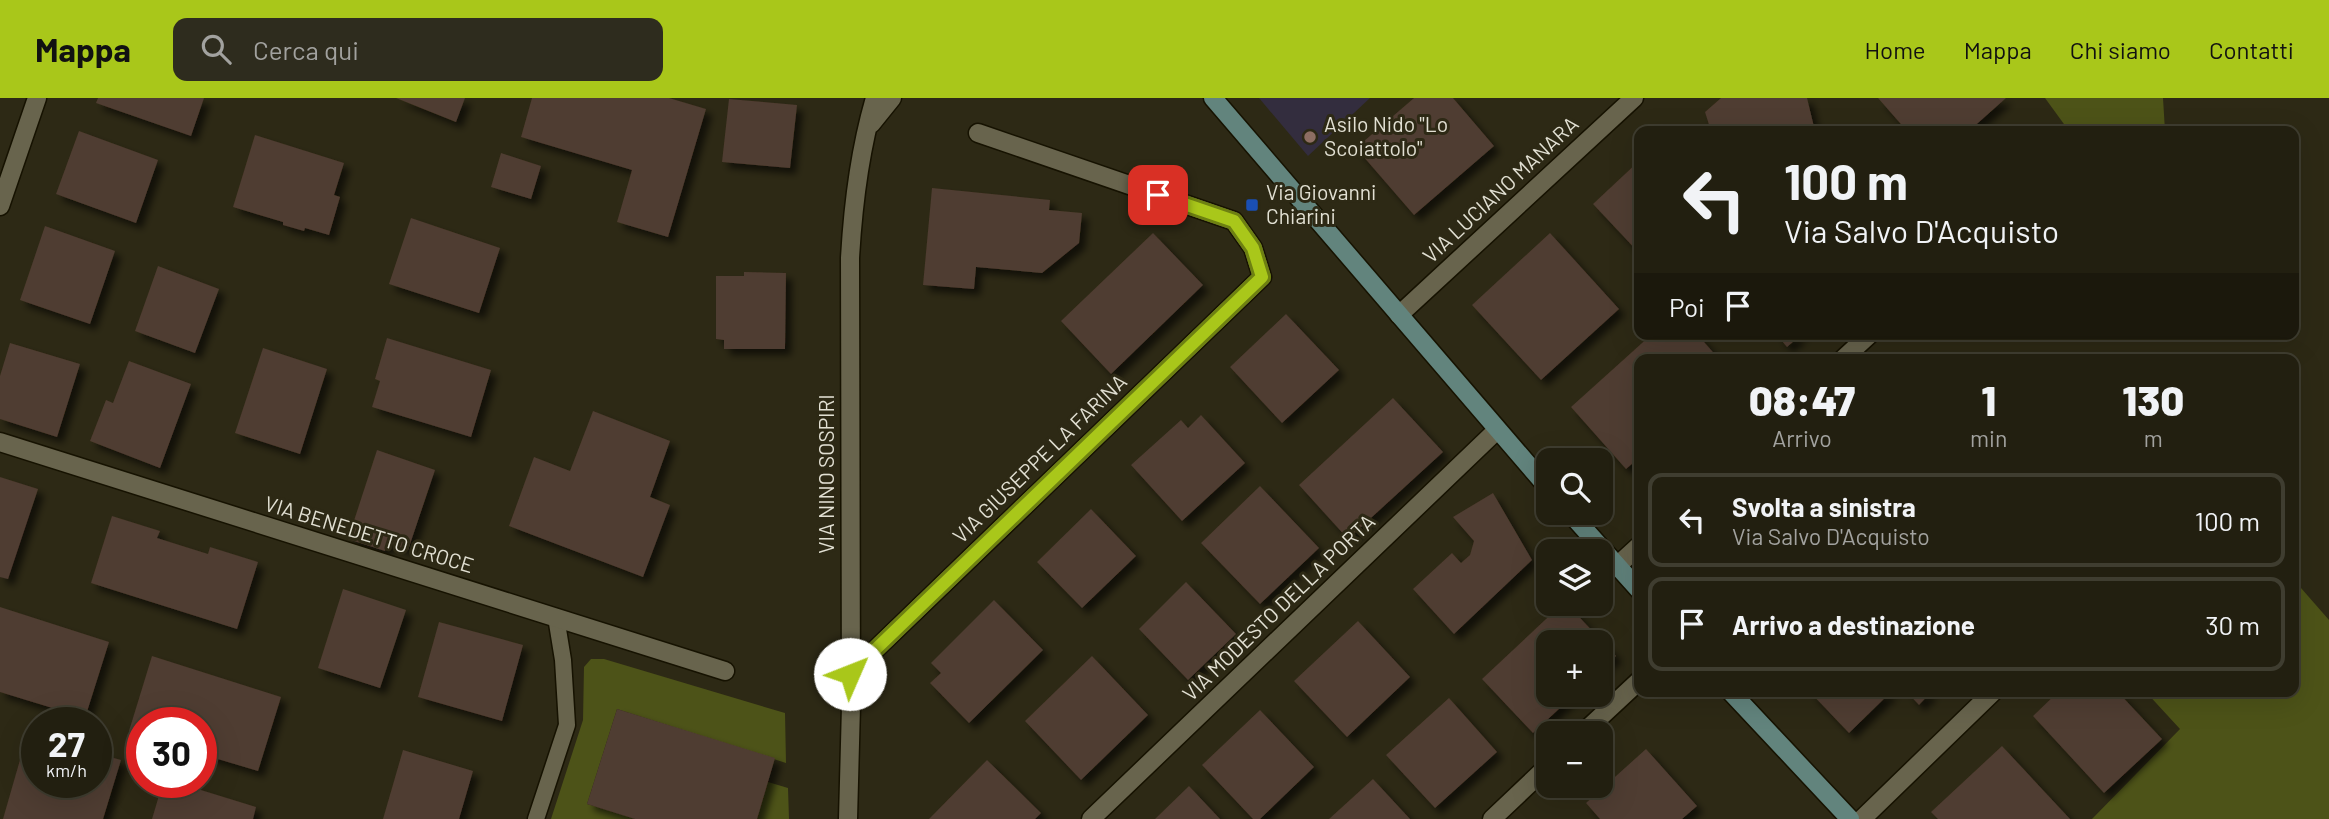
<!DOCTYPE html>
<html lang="it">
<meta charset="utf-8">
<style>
body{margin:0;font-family:Barlow,sans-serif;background:#2e2c1e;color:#f1f3f6;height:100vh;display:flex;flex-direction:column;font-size:26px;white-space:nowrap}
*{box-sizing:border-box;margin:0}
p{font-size:23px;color:#a2a29f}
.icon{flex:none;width:38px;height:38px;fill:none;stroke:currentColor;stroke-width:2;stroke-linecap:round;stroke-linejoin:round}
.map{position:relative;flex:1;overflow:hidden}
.panel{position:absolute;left:1634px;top:256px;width:665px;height:343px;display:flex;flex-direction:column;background:#221f10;border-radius:14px;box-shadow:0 7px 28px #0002,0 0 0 2px #3f3d30}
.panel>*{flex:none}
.guide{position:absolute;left:1634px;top:28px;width:665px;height:214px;border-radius:14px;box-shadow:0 7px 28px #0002,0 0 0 2px #3f3d30;background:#221f10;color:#f1f3f6;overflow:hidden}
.tools{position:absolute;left:1536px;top:350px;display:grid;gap:14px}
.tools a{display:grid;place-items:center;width:77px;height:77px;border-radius:14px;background:#221f10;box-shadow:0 7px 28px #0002,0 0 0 2px #3f3d30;font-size:35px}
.speed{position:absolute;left:21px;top:609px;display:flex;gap:14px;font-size:35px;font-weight:700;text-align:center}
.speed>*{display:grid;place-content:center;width:91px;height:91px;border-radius:50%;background:#221f10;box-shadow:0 7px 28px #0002,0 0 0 2px #3f3d30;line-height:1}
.speed small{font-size:18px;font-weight:400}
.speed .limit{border:10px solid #d22;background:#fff;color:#111}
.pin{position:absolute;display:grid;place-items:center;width:60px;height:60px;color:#fff;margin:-30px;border-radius:14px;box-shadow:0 4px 10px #0006}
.me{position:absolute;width:77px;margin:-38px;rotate:46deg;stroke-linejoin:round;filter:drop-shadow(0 0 5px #0008)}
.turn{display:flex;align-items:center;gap:24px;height:147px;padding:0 35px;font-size:32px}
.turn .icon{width:91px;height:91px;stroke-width:2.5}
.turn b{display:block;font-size:49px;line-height:60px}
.then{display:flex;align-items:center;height:66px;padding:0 35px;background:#0003;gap:14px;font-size:26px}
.eta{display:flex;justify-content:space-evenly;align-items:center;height:119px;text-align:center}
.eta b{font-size:42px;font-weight:800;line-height:49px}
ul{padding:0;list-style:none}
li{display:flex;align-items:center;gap:21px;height:94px;margin:0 14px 10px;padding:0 21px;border:4px solid #3f3d30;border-radius:14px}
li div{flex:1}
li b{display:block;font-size:26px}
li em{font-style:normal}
header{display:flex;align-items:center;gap:42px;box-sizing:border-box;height:98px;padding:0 35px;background:#a9c71a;color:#111}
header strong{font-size:33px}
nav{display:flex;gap:38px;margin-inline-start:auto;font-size:24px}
.search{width:490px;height:63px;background:#2e2c1e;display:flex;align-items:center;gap:18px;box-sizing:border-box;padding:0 24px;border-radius:14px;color:#a2a29f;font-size:26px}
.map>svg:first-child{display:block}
.education{fill:#332d3e}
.green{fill:#4d5318}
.building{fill:#4f3c30;filter:url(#shadow)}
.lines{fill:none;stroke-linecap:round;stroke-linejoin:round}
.service-casing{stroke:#161201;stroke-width:19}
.minor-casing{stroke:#161201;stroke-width:21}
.tertiary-casing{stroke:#161201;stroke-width:21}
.secondary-casing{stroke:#161201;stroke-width:21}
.service{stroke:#68644d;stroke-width:16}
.minor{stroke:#68644d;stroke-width:18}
.tertiary{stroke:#68644d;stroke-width:18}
.secondary{stroke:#62847d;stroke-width:18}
.route-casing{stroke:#6e8111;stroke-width:18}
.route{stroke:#a9c71a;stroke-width:12}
.education-dot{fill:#8d6e63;stroke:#2d2915;stroke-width:2.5}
.transit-dot{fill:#1a4fb4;stroke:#2d2915;stroke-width:2.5}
.labels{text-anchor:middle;stroke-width:6;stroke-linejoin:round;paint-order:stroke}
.poi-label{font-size:21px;fill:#e2e0d3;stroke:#2d2915;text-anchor:start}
.street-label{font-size:21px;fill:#e2e0d3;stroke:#2d2915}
</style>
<header>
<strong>Mappa</strong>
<div class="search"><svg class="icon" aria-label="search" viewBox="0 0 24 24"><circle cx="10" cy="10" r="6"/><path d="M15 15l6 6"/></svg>Cerca qui</div>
<nav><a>Home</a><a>Mappa</a><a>Chi siamo</a><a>Contatti</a></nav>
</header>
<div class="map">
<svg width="2329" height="721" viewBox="0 0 2329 721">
<defs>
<filter id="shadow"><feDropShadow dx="6" dy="6" stdDeviation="3.5" flood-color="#0009"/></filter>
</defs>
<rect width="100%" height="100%" fill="#2d2915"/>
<!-- education -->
<path class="education" d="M 1259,0 L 1370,0 L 1308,58 Z"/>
<!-- green -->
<path class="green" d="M 2045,0 L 2163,0 L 2165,33 L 2069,33 Z
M 2294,482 L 2329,522 L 2329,721 L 2092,721 L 2180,631 L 2145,593 L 2294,593 Z
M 591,561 L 604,561 L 785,615 L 786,665 L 617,611 L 587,706 L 635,721 L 551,721 L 583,622 L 584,569 Z
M 768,684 L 788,690 L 789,721 L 757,721 Z"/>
<!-- building -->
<path class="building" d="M 98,0 L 204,0 L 191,38 L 96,5 Z
M 396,0 L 465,0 L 456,24 Z
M 532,0 L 669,0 L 706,11 L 668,139 L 617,124 L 632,72 L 521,39 Z
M 1414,0 L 1453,0 L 1494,48 L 1414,117 L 1356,50 Z
M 1721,0 L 1807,0 L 1815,33 L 1711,33 L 1705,14 Z
M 1878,0 L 2006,0 L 1969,33 L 1907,33 Z
M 729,1 L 797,7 L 790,70 L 722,64 Z
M 79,33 L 158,62 L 136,125 L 56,96 Z
M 255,37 L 344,65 L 334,97 L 340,99 L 329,137 L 305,130 L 304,133 L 283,127 L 283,124 L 233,109 Z
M 501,55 L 541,68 L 531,101 L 491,89 Z
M 1640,62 L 1640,156 L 1593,106 Z
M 932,90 L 1050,102 L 1049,112 L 1082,115 L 1079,145 L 1042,175 L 976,169 L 974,191 L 923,187 Z
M 411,120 L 500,150 L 479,215 L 389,186 Z
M 45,128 L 115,153 L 90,226 L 20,202 Z
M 1153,135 L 1203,187 L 1111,276 L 1061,223 Z
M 1550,135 L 1619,211 L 1541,282 L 1472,207 Z
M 158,168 L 219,191 L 195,255 L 135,233 Z
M 744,174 L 786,175 L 785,251 L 724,251 L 724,242 L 716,241 L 716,178 L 744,178 Z
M 1286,216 L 1339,272 L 1282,325 L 1230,269 Z
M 1652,236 L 1697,236 L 1719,261 L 1640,261 L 1640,359 L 1626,371 L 1571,309 Z
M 1776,236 L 1802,236 L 1787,249 Z
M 387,240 L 491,272 L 471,339 L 372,309 L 380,283 L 375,281 Z
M 10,245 L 80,266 L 57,339 L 0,321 L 0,278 Z
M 263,250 L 327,271 L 300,356 L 235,335 Z
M 129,263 L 191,286 L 160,370 L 90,343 L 106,302 L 113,305 Z
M 1393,300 L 1443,354 L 1348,441 L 1299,387 Z
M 593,313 L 670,343 L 650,399 L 670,407 L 643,479 L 509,428 L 534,359 L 570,373 Z
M 1201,317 L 1245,365 L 1182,423 L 1131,367 L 1181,322 L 1188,330 Z
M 377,352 L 435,372 L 408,452 L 387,445 L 385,453 L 348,441 Z
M 0,379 L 38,391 L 8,481 L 0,479 Z
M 1260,388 L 1319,450 L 1260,506 L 1201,445 Z
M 1493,395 L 1532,462 L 1454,536 L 1413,491 L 1452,455 L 1461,465 L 1470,457 L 1474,443 L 1453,419 Z
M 1091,411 L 1136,458 L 1082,510 L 1037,464 Z
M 112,418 L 160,433 L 157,440 L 208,456 L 210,449 L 258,464 L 237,531 L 91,485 Z
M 1186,484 L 1236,536 L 1188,582 L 1139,531 Z
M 343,491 L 406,512 L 380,590 L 318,570 Z
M 994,502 L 1043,552 L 969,625 L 930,585 L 941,575 L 931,565 Z
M 1562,506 L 1567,506 L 1616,558 L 1601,571 L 1601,544 L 1549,544 L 1549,597 L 1574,597 L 1533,635 L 1482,581 Z
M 0,509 L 109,544 L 85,620 L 0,594 Z
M 1358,523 L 1410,579 L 1347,639 L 1294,583 Z
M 439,524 L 523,547 L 502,623 L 418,599 Z
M 152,558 L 281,599 L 258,673 L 201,656 L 201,625 L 142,625 L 142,637 L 129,633 Z
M 1092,558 L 1148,617 L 1081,682 L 1025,623 Z
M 1809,593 L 1892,593 L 1849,635 Z
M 1906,593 L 1932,593 L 1919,607 Z
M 2059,593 L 2117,593 L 2162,641 L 2104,695 L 2033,618 Z
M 1449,600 L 1497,654 L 1435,710 L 1386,657 Z
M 617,611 L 775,660 L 757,721 L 635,721 L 587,706 Z
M 1260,612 L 1314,669 L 1260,721 L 1253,721 L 1202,667 Z
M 28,634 L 37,637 L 37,684 L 96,684 L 96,655 L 121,662 L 103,721 L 3,721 Z
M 2002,648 L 2070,721 L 1938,721 L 1931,714 Z
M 1646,651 L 1697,708 L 1682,721 L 1600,721 L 1586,705 Z
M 403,652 L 473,673 L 459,721 L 383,721 Z
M 987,662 L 1041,715 L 1035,721 L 929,721 Z
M 1373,681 L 1410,721 L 1329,721 Z
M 163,684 L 175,684 L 256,709 L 253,721 L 152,721 Z
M 1189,688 L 1220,721 L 1155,721 Z"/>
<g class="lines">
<defs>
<path id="service" d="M 536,721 L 567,627 L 563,562 L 556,519"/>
<path id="minor" d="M 0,108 L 37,0
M 1399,217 L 1634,0
M 1843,261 L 1870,236
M 0,344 L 725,573
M 1617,468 L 1640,447
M 850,576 L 1262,179 L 1253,150 L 1234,123 L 978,35
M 1583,635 L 1640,582
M 1091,721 L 1497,332
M 1492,721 L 1549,667
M 1862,721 L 1994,593"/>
<path id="tertiary" d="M 871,26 L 892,0
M 848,721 L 851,608 L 850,160 C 853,107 860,51 875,0"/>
<path id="secondary" d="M 1213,0 L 1549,391
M 1570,415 L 1640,493
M 1730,593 L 1850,721"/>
</defs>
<!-- service casing -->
<use href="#service" class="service-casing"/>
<!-- minor casing -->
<use href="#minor" class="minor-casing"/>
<!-- tertiary casing -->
<use href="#tertiary" class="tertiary-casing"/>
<!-- secondary casing -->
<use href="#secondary" class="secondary-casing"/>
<!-- service -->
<use href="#service" class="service"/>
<!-- minor -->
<use href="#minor" class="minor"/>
<!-- tertiary -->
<use href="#tertiary" class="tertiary"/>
<!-- secondary -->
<use href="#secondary" class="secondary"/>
</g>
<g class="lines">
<defs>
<path id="route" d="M 850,576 L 1262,179 L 1253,150 L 1234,123 L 1158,97"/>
</defs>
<!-- route casing -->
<use href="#route" class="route-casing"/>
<!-- route -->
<use href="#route" class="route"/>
</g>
<!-- markers -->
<circle class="education-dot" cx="1310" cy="39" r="7"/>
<rect class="transit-dot" x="1245" y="100" width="14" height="14" rx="3.5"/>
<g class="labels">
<!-- poi labels -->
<g class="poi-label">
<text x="1324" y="34">Asilo Nido "Lo<tspan x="1324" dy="24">Scoiattolo"</tspan></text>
<text x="1266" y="102">Via Giovanni<tspan x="1266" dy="24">Chiarini</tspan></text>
</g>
<!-- street labels -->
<g class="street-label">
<text transform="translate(1501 92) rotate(-43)" y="7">VIA LUCIANO MANARA</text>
<text transform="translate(1040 361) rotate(-44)" y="7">VIA GIUSEPPE LA FARINA</text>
<text transform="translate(827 376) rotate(-90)" y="7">VIA NINO SOSPIRI</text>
<text transform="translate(369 437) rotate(17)" y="7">VIA BENEDETTO CROCE</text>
<text transform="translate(1279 510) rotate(-44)" y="7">VIA MODESTO DELLA PORTA</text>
</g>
</g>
</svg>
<div class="tools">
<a><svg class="icon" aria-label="search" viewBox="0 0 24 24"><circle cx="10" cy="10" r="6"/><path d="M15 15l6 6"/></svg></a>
<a><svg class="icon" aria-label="layers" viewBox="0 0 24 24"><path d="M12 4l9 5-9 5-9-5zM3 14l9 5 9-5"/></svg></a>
<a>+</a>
<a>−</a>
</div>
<div class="speed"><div>27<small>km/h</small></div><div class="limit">30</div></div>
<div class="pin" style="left:1158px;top:97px;background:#d93025"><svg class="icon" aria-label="arrive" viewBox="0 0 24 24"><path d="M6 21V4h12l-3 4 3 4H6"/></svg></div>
<svg class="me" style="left:850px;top:576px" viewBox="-20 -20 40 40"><circle r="19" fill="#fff"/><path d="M0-13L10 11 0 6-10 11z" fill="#a9c71a"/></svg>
<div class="guide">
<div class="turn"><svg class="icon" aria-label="left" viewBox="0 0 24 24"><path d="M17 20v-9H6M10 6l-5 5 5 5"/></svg><div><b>100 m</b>Via Salvo D'Acquisto</div></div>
<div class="then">Poi<svg class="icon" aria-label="arrive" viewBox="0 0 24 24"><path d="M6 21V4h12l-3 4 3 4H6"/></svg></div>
</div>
<section class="panel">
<div class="eta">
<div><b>08:47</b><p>Arrivo</p></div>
<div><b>1</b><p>min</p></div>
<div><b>130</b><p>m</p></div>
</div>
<ul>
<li><svg class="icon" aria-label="left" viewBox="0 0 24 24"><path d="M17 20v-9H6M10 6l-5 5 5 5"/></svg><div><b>Svolta a sinistra</b><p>Via Salvo D'Acquisto</p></div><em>100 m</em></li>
<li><svg class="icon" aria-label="arrive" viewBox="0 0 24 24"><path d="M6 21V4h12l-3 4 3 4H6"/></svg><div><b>Arrivo a destinazione</b></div><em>30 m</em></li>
</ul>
</section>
</div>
